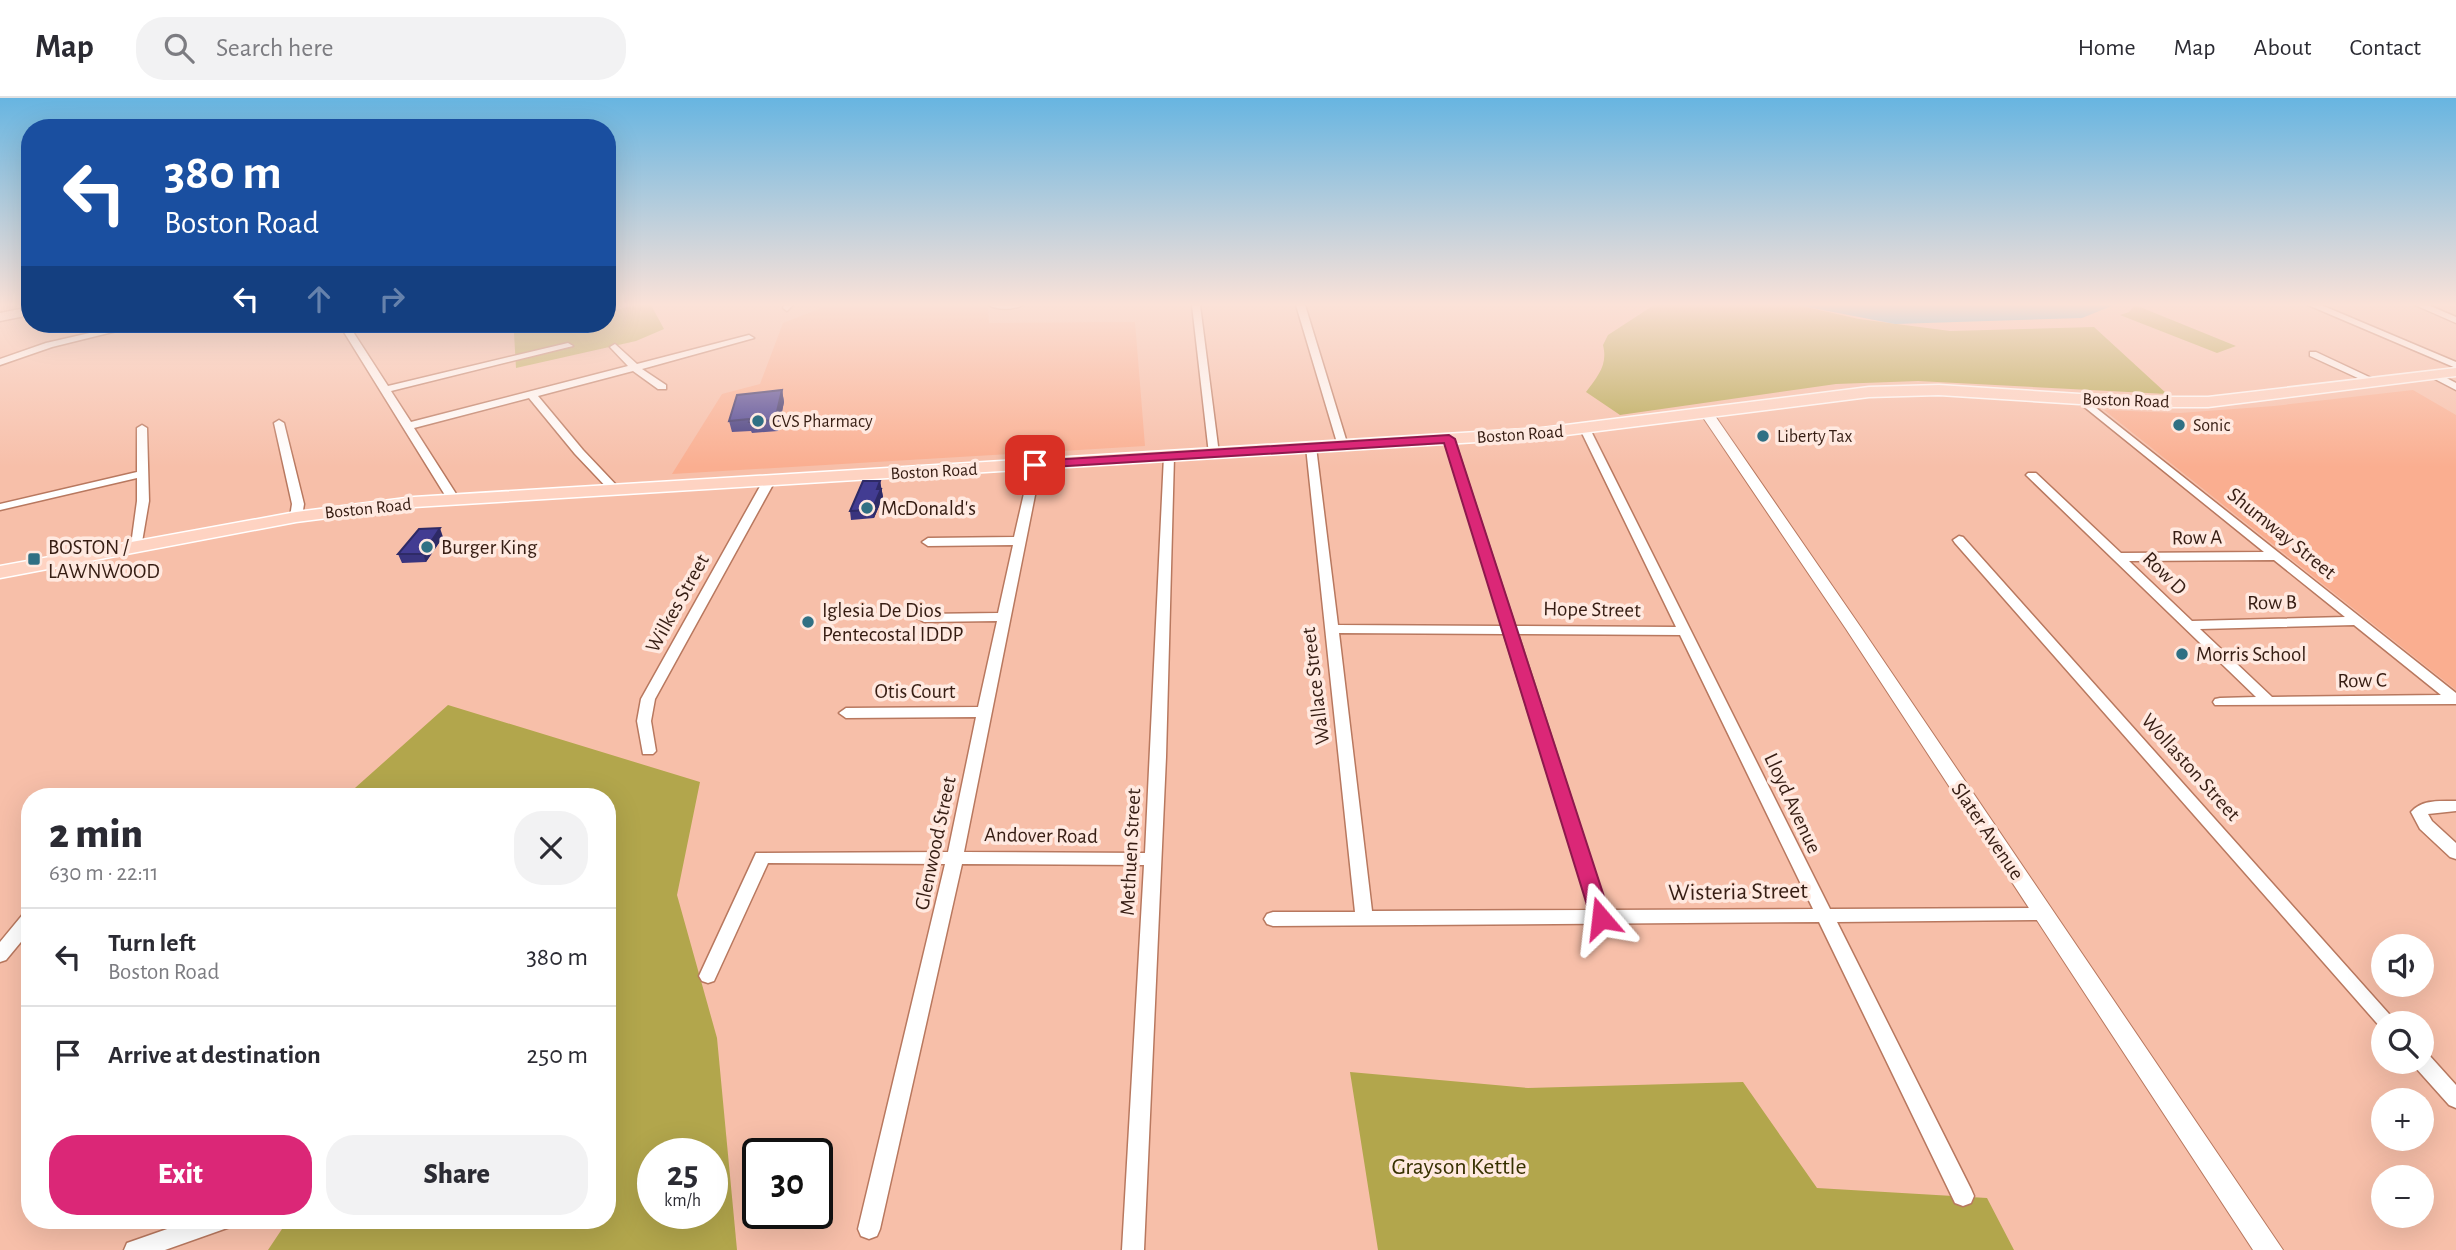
<!DOCTYPE html>
<meta charset="utf-8">
<style>
body{margin:0;font-family:"Alegreya Sans",sans-serif;background:#f2f2f3;color:#2b2b33;height:100vh;display:flex;flex-direction:column;font-size:26px;white-space:nowrap}
*{box-sizing:border-box;margin:0}
p{font-size:23px;color:#7c7c81}
.icon{flex:none;width:38px;height:38px;fill:none;stroke:currentColor;stroke-width:2;stroke-linecap:round;stroke-linejoin:round}
.map{position:relative;flex:1;overflow:hidden}
.sheet{position:absolute;left:21px;top:690px;width:595px;height:441px;display:flex;flex-direction:column;background:#fff;border-radius:28px;box-shadow:0 7px 28px #0002}
.sheet>*{flex:none}
.top-card{position:absolute;left:21px;top:21px;width:595px;height:214px;border-radius:28px;box-shadow:0 7px 28px #0002;background:#1a4fa0;color:#fff;overflow:hidden}
.buttons{position:absolute;left:2371px;top:836px;display:grid;gap:14px}
.buttons a{display:grid;place-items:center;width:63px;height:63px;border-radius:50%;background:#fff;box-shadow:0 7px 28px #0002;font-size:35px}
.speed{position:absolute;left:637px;top:1040px;display:flex;gap:14px;font-size:35px;font-weight:700;text-align:center}
.speed>*{display:grid;place-content:center;width:91px;height:91px;border-radius:50%;background:#fff;box-shadow:0 7px 28px #0002;line-height:1}
.speed small{font-size:18px;font-weight:400}
.speed .limit{border:4px solid #111;border-radius:10px;background:#fff;color:#111}
.pin{position:absolute;display:grid;place-items:center;width:60px;height:60px;color:#fff;margin:-30px;border-radius:14px;box-shadow:0 4px 10px #0006}
.me{position:absolute;width:77px;margin:-38px;rotate:343deg;stroke-linejoin:round;filter:drop-shadow(0 0 5px #0008)}
.turn{display:flex;align-items:center;gap:24px;height:147px;padding:0 28px;font-size:32px}
.turn .icon{width:91px;height:91px;stroke-width:2.5}
.turn b{display:block;font-size:49px;line-height:60px}
.lanes{display:flex;align-items:center;height:66px;padding:0 28px;background:#0003;justify-content:center;gap:35px;direction:ltr}
.lanes .off{opacity:.35}
.round{display:grid;place-items:center;flex:none;width:74px;height:74px;border-radius:28px;background:#f2f2f3}
.overview{display:flex;align-items:center;justify-content:space-between;height:119px;padding:0 28px}
h1{font-size:42px;font-weight:800;line-height:52px}
.action{display:flex;gap:14px;margin-top:auto;padding:14px 28px}
.action a{flex:1;height:80px;border-radius:28px;background:#db2777;color:#fff;font-size:28px;font-weight:800;line-height:80px;text-align:center}
.action a+a{background:#f2f2f3;color:#2b2b33}
ul{padding:0;list-style:none}
li{display:flex;align-items:center;gap:21px;height:98px;padding:0 28px;border-top:2px solid #e1e1e2}
li div{flex:1}
li b{display:block;font-size:26px}
li em{font-style:normal}
header{display:flex;align-items:center;gap:42px;box-sizing:border-box;height:98px;padding:0 35px;background:#fff;border-bottom:2px solid #e1e1e2}
header strong{font-size:33px}
nav{display:flex;gap:38px;margin-inline-start:auto;font-size:24px}
.search{width:490px;height:63px;background:#f2f2f3;display:flex;align-items:center;gap:18px;box-sizing:border-box;padding:0 24px;border-radius:28px;color:#7c7c81;font-size:26px}
.map>svg:first-child{display:block}
.built{fill:#faae90}
.green{fill:#b2a64c;fill-rule:evenodd}
.water{fill:#46b6d7}
.lines{fill:none;stroke-linecap:round;stroke-linejoin:round}
.minor-casing{stroke:#b8785f;stroke-width:3}
.tertiary-casing{stroke:#b8785f;stroke-width:2}
.secondary-casing{stroke:#b8785f;stroke-width:3}
.primary-casing{stroke:#fff;stroke-width:3}
.minor{fill:#fff;fill-rule:evenodd}
.tertiary{fill:#fff;fill-rule:evenodd}
.secondary{fill:#ffe9e0;fill-rule:evenodd}
.primary{fill:#fed3c2;fill-rule:evenodd}
.wall{fill:#39347e}
.shaded-wall{fill:#2e2a66}
.building{fill:#423c92;stroke:#2e2a66;stroke-width:2}
.route{fill:#db2777;stroke:#8e194d;stroke-width:2}
.poi-dot{fill:#307084;stroke:#ffe9e0;stroke-width:2.5}
.labels{text-anchor:middle;stroke-width:7;stroke-linejoin:round;paint-order:stroke}
.far-street-label{font-size:18px;fill:#361d13;stroke:#ffe9e0}
.far-poi-label{font-size:18px;fill:#361d13;stroke:#ffe9e0;text-anchor:start}
.poi-label{font-size:21px;fill:#361d13;stroke:#ffe9e0;text-anchor:start}
.street-label{font-size:21px;fill:#361d13;stroke:#ffe9e0}
.near-street-label{font-size:24px;fill:#361d13;stroke:#ffe9e0}
.near-park-label{font-size:24px;fill:#373100;stroke:#ffe9e0}
</style>
<header>
<strong>Map</strong>
<div class="search"><svg class="icon" aria-label="search" viewBox="0 0 24 24"><circle cx="10" cy="10" r="6"/><path d="M15 15l6 6"/></svg>Search here</div>
<nav><a>Home</a><a>Map</a><a>About</a><a>Contact</a></nav>
</header>
<div class="map">
<svg width="2456" height="1152" viewBox="0 0 2456 1152">
<rect width="100%" height="100%" fill="#f7bfa9"/>
<!-- built -->
<path class="built" d="M 821,207 L 988,207 L 989,225 L 1135,224 L 1145,348 L 672,376 L 722,296 L 760,286 L 783,225 L 819,211 Z
M 2413,292 L 2456,317 L 2456,592 L 2104,312 L 2180,315 L 2274,308 Z"/>
<!-- green -->
<path class="green" d="M 636,207 L 651,207 L 664,231 L 636,243 L 516,270 L 514,235 L 554,226 L 607,226 L 607,214 Z
M 1654,207 L 1797,207 L 1859,221 L 1950,233 L 2094,229 L 2167,296 L 1918,283 L 1836,286 L 1620,317 L 1586,294 C 1598,278 1608,267 1603,247 L 1608,237 Z
M 2135,207 L 2236,248 L 2217,255 L 2120,217 L 2129,214 Z
M 448,607 L 700,684 L 677,797 L 717,940 L 737,1152 L 268,1152 L 288,1122 L 607,1122 L 607,698 L 346,698 ZM 653,1055 L 712,1055 L 712,1115 L 653,1115 Z
M 1350,974 L 1528,990 L 1743,984 L 1817,1090 L 1987,1100 L 2014,1152 L 1378,1152 Z"/>
<!-- water -->
<path class="water" d="M 1797,207 L 2114,207 L 2082,220 L 1895,226 Z"/>
<g class="lines">
<defs>
<path id="minor" d="M 784,207 L 793,207 L 787,213 L 783,210 Z
M 989,207 L 1022,207 C 1015,212 996,212 989,207 Z
M 1192,207 L 1200,207 L 1219,356 L 1214,359 L 1209,356 Z
M 1296,207 L 1305,207 L 1348,348 L 1347,350 L 1339,350 L 1338,348 Z
M 2308,207 L 2321,207 L 2456,264 L 2456,270 Z
M 2415,207 L 2428,207 L 2456,219 L 2456,225 Z
M 129,226 L 145,226 L 52,249 L 0,267 L 0,261 L 46,245 Z
M 339,226 L 348,226 L 388,288 L 568,245 L 573,248 L 391,293 L 411,324 L 628,268 L 610,249 L 615,246 L 637,266 L 749,237 L 754,240 L 642,271 L 666,287 L 666,291 L 658,291 L 633,273 L 538,298 L 583,352 L 619,390 L 619,394 L 611,394 L 575,356 L 529,300 L 414,330 L 460,402 L 454,405 L 448,402 Z
M 2310,254 L 2316,254 L 2382,285 L 2373,287 L 2310,258 Z
M 2431,275 L 2437,275 L 2456,285 L 2456,292 L 2431,279 Z
M 2081,298 L 2456,595 L 2456,606 L 2215,607 L 2213,604 L 2215,601 L 2220,600 L 2256,599 L 2026,377 L 2028,375 L 2036,375 L 2121,455 L 2264,454 L 2077,303 L 2077,299 ZM 2274,462 L 2345,519 L 2192,523 L 2129,463 ZM 2354,527 L 2441,597 L 2272,599 L 2200,531 Z
M 279,322 L 284,325 L 304,406 L 302,419 L 296,423 L 290,419 L 292,406 L 274,325 Z
M 142,327 L 147,330 L 149,403 L 141,450 L 133,450 L 131,447 L 137,403 L 137,380 L 0,412 L 0,406 L 137,374 L 137,330 Z
M 1585,328 L 1590,331 L 1830,811 L 2044,810 L 2050,811 L 2053,816 L 2050,821 L 2044,822 L 1837,824 L 1971,1091 L 1974,1098 L 1971,1105 L 1963,1108 L 1955,1105 L 1819,824 L 1273,828 L 1267,826 L 1264,821 L 1267,816 L 1273,814 L 1355,814 L 1306,349 L 1311,346 L 1316,349 L 1338,527 L 1502,528 L 1444,341 L 1449,338 L 1454,341 L 1515,528 L 1676,529 L 1580,331 ZM 1339,535 L 1504,536 L 1590,812 L 1372,813 ZM 1518,536 L 1680,537 L 1813,811 L 1607,812 Z
M 1169,355 L 1174,358 L 1166,659 L 1144,1152 L 1122,1152 L 1144,767 L 962,766 L 880,1131 L 877,1138 L 869,1141 L 861,1138 L 858,1131 L 945,766 L 768,765 L 714,883 L 708,885 L 702,883 L 699,878 L 756,755 L 948,754 L 976,619 L 846,620 L 839,615 L 846,610 L 978,609 L 997,523 L 924,524 L 917,520 L 924,516 L 998,515 L 1013,447 L 928,448 L 922,444 L 928,440 L 1014,439 L 1031,365 L 1035,364 L 1041,367 L 964,754 L 1145,755 L 1164,358 Z
M 769,380 L 775,383 L 655,601 L 651,623 L 656,653 L 653,656 L 643,656 L 637,623 L 641,601 L 763,383 Z
M 1959,438 L 1963,439 L 2398,926 L 2384,926 L 2382,931 L 1955,445 L 1953,442 Z
M 2456,703 L 2456,713 L 2428,716 L 2432,723 L 2456,745 L 2456,761 L 2450,759 L 2420,731 L 2411,714 C 2422,701 2440,703 2456,703 Z
M 30,814 L 30,833 L 6,862 L 0,864 L 0,844 L 24,815 Z
M 2422,955 L 2429,957 L 2456,987 L 2456,1010 L 2449,1007 L 2415,969 L 2413,964 L 2422,964 Z
M 193,1122 L 233,1122 L 230,1129 L 165,1152 L 124,1152 L 127,1145 Z"/>
<path id="tertiary" d="M 1706,311 L 1711,312 L 1862,531 L 2283,1152 L 2253,1152 L 1846,531 L 1700,315 Z"/>
<path id="secondary" d="M 30,209 L 30,217 L 0,223 L 0,215 Z"/>
<path id="primary" d="M 2456,270 L 2456,278 L 2208,309 L 2127,309 L 1939,297 L 1869,299 L 1542,340 L 414,409 L 296,424 L 0,480 L 0,468 L 296,414 L 414,399 L 1542,330 L 1869,289 L 1939,287 L 2127,299 L 2208,299 Z"/>
</defs>
<!-- minor casing -->
<use href="#minor" class="minor-casing"/>
<!-- tertiary casing -->
<use href="#tertiary" class="tertiary-casing"/>
<!-- secondary casing -->
<use href="#secondary" class="secondary-casing"/>
<!-- primary casing -->
<use href="#primary" class="primary-casing"/>
<!-- minor -->
<use href="#minor" class="minor"/>
<!-- tertiary -->
<use href="#tertiary" class="tertiary"/>
<!-- secondary -->
<use href="#secondary" class="secondary"/>
<!-- primary -->
<use href="#primary" class="primary"/>
</g>
<!-- wall -->
<path class="wall" d="M 782,292 L 784,304 L 778,333 L 752,335 L 751,333 L 732,334 L 729,323 Z
M 880,383 L 883,399 L 874,420 L 851,422 L 850,413 Z
M 443,439 L 426,464 L 402,465 L 398,456 Z"/>
<!-- shaded-wall -->
<path class="shaded-wall" d="M 782,292 L 784,304 L 778,333 L 775,322 Z
M 880,383 L 883,399 L 874,420 L 872,412 L 877,391 Z
M 440,430 L 443,439 L 426,464 L 423,456 Z"/>
<!-- building -->
<path class="building" d="M 782,292 L 775,322 L 749,324 L 750,321 L 729,323 L 737,297 Z
M 863,383 L 880,383 L 877,391 L 881,391 L 872,412 L 850,413 Z
M 440,430 L 423,456 L 398,456 L 419,431 Z"/>
<!-- sky -->
<linearGradient id="sky" x2="0" y2="1"><stop stop-color="#67b5e1"/><stop offset="0.56" stop-color="#fbe2d8"/><stop offset="1" stop-color="#fbe2d8" stop-opacity="0"/></linearGradient>
<rect width="2456" height="369" fill="url(#sky)"/>
<!-- route -->
<path class="route" d="M 1449,337 L 1455,341 L 1611,820 L 1608,825 L 1601,827 L 1594,825 L 1591,820 L 1444,345 L 1035,370 L 1029,367 L 1035,363 Z"/>
<!-- markers -->
<g class="poi-dot">
<circle cx="758" cy="323" r="7"/>
<circle cx="2179" cy="327" r="7"/>
<circle cx="1763" cy="338" r="7"/>
<circle cx="867" cy="410" r="7"/>
<circle cx="427" cy="449" r="7"/>
<rect x="27" y="454" width="14" height="14" rx="3.5"/>
<circle cx="808" cy="524" r="7"/>
<circle cx="2182" cy="556" r="7"/>
</g>
<g class="labels">
<!-- far-street labels -->
<g class="far-street-label">
<text transform="translate(2126 302) rotate(2)" y="6">Boston Road</text>
<text transform="translate(1520 336) rotate(-4)" y="6">Boston Road</text>
<text transform="translate(934 373) rotate(-3)" y="6">Boston Road</text>
<text transform="translate(368 410) rotate(-6)" y="6">Boston Road</text>
</g>
<!-- far-poi labels -->
<g class="far-poi-label">
<text x="772" y="329">CVS Pharmacy</text>
<text x="2193" y="333">Sonic</text>
<text x="1777" y="344">Liberty Tax</text>
</g>
<!-- poi labels -->
<g class="poi-label">
<text x="881" y="417">McDonald's</text>
<text x="48" y="456">BOSTON /<tspan x="48" dy="24">LAWNWOOD</tspan></text>
<text x="441" y="456">Burger King</text>
<text x="822" y="519">Iglesia De Dios<tspan x="822" dy="24">Pentecostal IDDP</tspan></text>
<text x="2196" y="563">Morris School</text>
</g>
<!-- street labels -->
<g class="street-label">
<text transform="translate(2282 435) rotate(39)" y="7">Shumway Street</text>
<text transform="translate(2197 439) rotate(-1)" y="7">Row A</text>
<text transform="translate(2165 475) rotate(44)" y="7">Row D</text>
<text transform="translate(2272 504) rotate(-1)" y="7">Row B</text>
<text transform="translate(677 505) rotate(-61)" y="7">Wilkes Street</text>
<text transform="translate(1592 511) rotate(1)" y="7">Hope Street</text>
<text transform="translate(2362 582) rotate(-1)" y="7">Row C</text>
<text transform="translate(1315 588) rotate(-97)" y="7">Wallace Street</text>
<text x="915" y="600">Otis Court</text>
<text transform="translate(2191 669) rotate(48)" y="7">Wollaston Street</text>
<text transform="translate(1793 705) rotate(65)" y="7">Lloyd Avenue</text>
<text transform="translate(1988 733) rotate(56)" y="7">Slater Avenue</text>
<text transform="translate(1041 737) rotate(1)" y="7">Andover Road</text>
<text transform="translate(935 745) rotate(-78)" y="7">Glenwood Street</text>
<text transform="translate(1130 754) rotate(-87)" y="7">Methuen Street</text>
</g>
<!-- near-street labels -->
<g class="near-street-label">
<text transform="translate(1738 793) rotate(-1)" y="8">Wisteria Street</text>
</g>
<!-- near-park labels -->
<g class="near-park-label">
<text x="1459" y="1076">Grayson Kettle</text>
</g>
</g>
</svg>
<div class="buttons">
<a><svg class="icon" aria-label="sound" viewBox="0 0 24 24"><path d="M4 9h4l5-4v14l-5-4H4zM17 9q2 3 0 6"/></svg></a>
<a><svg class="icon" aria-label="search" viewBox="0 0 24 24"><circle cx="10" cy="10" r="6"/><path d="M15 15l6 6"/></svg></a>
<a>+</a>
<a>−</a>
</div>
<div class="speed"><div>25<small>km/h</small></div><div class="limit">30</div></div>
<div class="pin" style="left:1035px;top:367px;background:#d93025"><svg class="icon" aria-label="arrive" viewBox="0 0 24 24"><path d="M6 21V4h12l-3 4 3 4H6"/></svg></div>
<svg class="me" style="left:1601px;top:820px" viewBox="-20 -20 40 40"><path d="M0-17L14 15 0 8-14 15z" fill="#db2777" stroke="#fff" stroke-width="4"/></svg>
<div class="top-card">
<div class="turn"><svg class="icon" aria-label="left" viewBox="0 0 24 24"><path d="M17 20v-9H6M10 6l-5 5 5 5"/></svg><div><b>380 m</b>Boston Road</div></div>
<div class="lanes"><svg class="icon" aria-label="left" viewBox="0 0 24 24"><path d="M17 20v-9H6M10 6l-5 5 5 5"/></svg><svg class="icon off" aria-label="ahead" viewBox="0 0 24 24"><path d="M12 20V5M6 11l6-6 6 6"/></svg><svg class="icon off" aria-label="right" viewBox="0 0 24 24"><path d="M7 20v-9h11M14 6l5 5-5 5"/></svg></div>
</div>
<section class="sheet">
<div class="overview"><div><h1>2 min</h1><p>630 m · 22:11</p></div><a class="round"><svg class="icon" aria-label="close" viewBox="0 0 24 24"><path d="M6 6l12 12M18 6L6 18"/></svg></a></div>
<ul>
<li><svg class="icon" aria-label="left" viewBox="0 0 24 24"><path d="M17 20v-9H6M10 6l-5 5 5 5"/></svg><div><b>Turn left</b><p>Boston Road</p></div><em>380 m</em></li>
<li><svg class="icon" aria-label="arrive" viewBox="0 0 24 24"><path d="M6 21V4h12l-3 4 3 4H6"/></svg><div><b>Arrive at destination</b></div><em>250 m</em></li>
</ul>
<div class="action"><a>Exit</a><a>Share</a></div>
</section>
</div>
